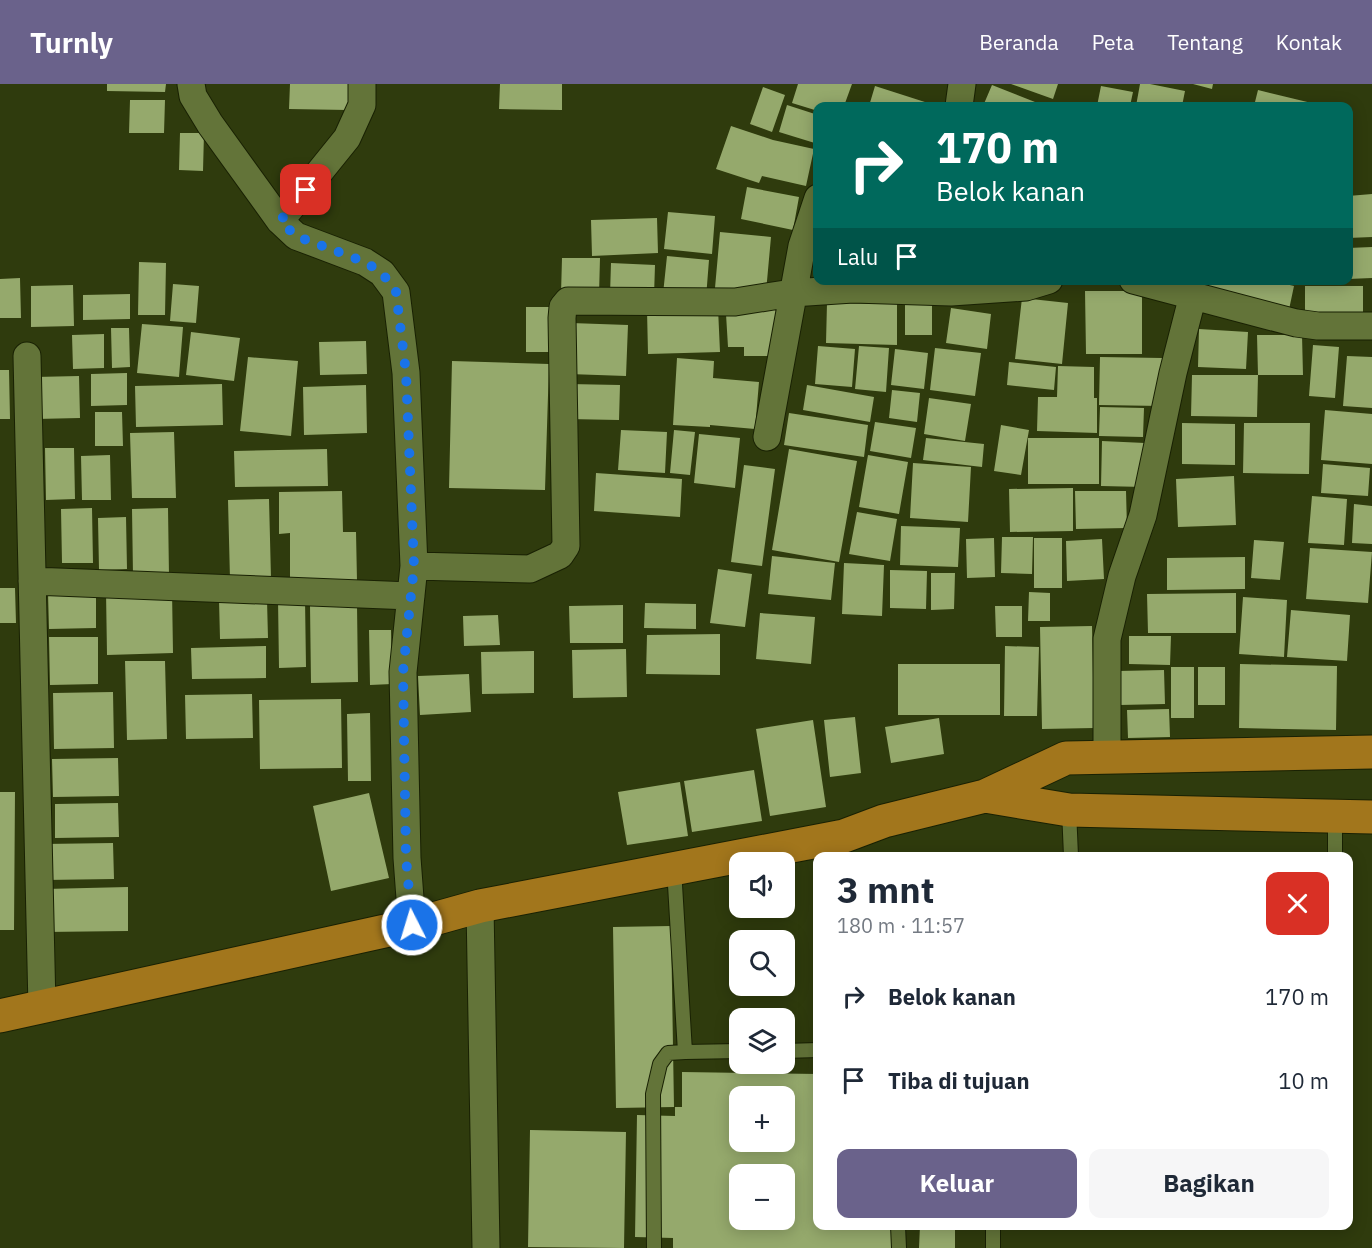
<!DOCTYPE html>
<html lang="id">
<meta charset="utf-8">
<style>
body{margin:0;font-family:"IBM Plex Sans",sans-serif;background:#f6f6f7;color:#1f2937;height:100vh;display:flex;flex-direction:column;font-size:22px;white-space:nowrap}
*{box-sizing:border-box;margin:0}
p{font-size:20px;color:#747a83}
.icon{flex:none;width:33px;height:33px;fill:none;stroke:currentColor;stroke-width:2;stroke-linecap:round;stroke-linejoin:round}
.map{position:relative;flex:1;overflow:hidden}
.details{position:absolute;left:813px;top:768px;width:540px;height:378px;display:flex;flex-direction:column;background:#fff;border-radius:12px;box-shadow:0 3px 15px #0003}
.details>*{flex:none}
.top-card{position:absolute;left:813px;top:18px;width:540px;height:183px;border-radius:12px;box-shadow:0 3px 15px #0003;background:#00695c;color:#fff;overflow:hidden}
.buttons{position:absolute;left:729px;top:768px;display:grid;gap:12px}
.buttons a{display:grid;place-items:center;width:66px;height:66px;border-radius:12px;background:#fff;box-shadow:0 3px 15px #0003;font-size:30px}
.pin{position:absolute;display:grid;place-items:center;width:51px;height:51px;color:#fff;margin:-26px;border-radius:12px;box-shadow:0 3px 9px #0006}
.me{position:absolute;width:66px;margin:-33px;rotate:355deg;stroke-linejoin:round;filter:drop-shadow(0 0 4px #0008)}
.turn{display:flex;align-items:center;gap:21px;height:126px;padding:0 24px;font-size:27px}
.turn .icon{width:78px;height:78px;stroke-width:2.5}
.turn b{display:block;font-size:42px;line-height:51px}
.then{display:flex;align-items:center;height:57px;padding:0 24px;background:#0003;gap:12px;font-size:22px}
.round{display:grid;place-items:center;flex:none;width:63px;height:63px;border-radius:12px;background:#f6f6f7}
.overview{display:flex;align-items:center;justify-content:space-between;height:102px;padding:0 24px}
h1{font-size:36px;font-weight:700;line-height:45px}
.action{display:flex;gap:12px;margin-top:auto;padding:12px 24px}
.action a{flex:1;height:69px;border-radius:12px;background:#6a628b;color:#fff;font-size:24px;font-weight:700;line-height:69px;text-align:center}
.action a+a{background:#f6f6f7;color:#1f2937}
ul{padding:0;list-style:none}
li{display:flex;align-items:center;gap:18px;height:84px;padding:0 24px}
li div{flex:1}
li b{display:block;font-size:22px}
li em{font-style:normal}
header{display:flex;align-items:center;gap:36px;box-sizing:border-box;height:84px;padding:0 30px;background:#6a628b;color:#fff}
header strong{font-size:28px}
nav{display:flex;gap:33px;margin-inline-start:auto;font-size:21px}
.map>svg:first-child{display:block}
.building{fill:#95a96c;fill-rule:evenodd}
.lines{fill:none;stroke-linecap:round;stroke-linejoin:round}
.lane-casing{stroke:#192103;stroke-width:16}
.street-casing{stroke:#192103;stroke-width:29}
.primary-casing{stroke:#192103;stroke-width:35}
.lane{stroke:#637439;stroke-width:14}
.street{stroke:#637439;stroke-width:27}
.primary{stroke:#a2761c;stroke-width:33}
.route{stroke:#1a73e8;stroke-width:10;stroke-dasharray:0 18}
</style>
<header>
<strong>Turnly</strong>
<nav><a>Beranda</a><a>Peta</a><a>Tentang</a><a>Kontak</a></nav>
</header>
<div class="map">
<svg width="1372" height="1164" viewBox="0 0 1372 1164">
<rect width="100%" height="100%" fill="#2f3b0d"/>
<!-- building -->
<path class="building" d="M 107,0 L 166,0 L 165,8 L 107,7 Z
M 290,0 L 349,0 L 348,26 L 289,25 Z
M 500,0 L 562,0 L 562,26 L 499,25 Z
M 798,0 L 852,0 L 844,22 L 818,22 L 818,27 L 792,19 Z
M 1011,0 L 1058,0 L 1053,15 Z
M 1140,0 L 1150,0 L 1185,7 L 1182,22 L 1136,22 Z
M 1193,0 L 1213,0 L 1212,5 Z
M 992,1 L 1035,18 L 1033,22 L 983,22 Z
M 875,2 L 928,19 L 927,22 L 869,22 Z
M 1101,2 L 1133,8 L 1130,22 L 1097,22 Z
M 763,3 L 785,11 L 772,48 L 750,40 Z
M 1258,6 L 1324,22 L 1254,22 Z
M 130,16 L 165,16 L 164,49 L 129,49 Z
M 787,21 L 818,31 L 818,60 L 779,48 Z
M 731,42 L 773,56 L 814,65 L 806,102 L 762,92 L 759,99 L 716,85 Z
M 180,49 L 204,49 L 203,87 L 179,86 Z
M 747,103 L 799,113 L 793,146 L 741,135 Z
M 1372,110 L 1372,153 L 1348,154 L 1348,112 Z
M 668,128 L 715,132 L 712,170 L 664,165 Z
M 657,134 L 658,169 L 592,172 L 591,136 Z
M 720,148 L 771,153 L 766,208 L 715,204 Z
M 1372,163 L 1372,194 L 1348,195 L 1348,164 Z
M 667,172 L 709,176 L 706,214 L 663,210 Z
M 562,174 L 600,174 L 599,211 L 561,210 Z
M 139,178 L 166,179 L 165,231 L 138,231 Z
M 611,179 L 655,181 L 654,212 L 610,211 Z
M 20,194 L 21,234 L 0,234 L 0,195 Z
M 1204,196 L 1269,196 L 1294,202 L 1287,235 L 1200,217 Z
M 173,200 L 199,202 L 196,239 L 170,237 Z
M 73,201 L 74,242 L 31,243 L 31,202 Z
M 1305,202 L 1363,202 L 1363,242 L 1305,243 Z
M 1085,207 L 1142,207 L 1142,270 L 1086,270 Z
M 130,210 L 130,235 L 83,236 L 83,211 Z
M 1022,214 L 1068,219 L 1062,280 L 1015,275 Z
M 776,215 L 777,272 L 744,272 L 744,263 L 728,263 L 726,230 Z
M 905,218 L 932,218 L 932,251 L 905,251 Z
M 827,219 L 897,220 L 897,261 L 826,259 Z
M 526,223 L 552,223 L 553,268 L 526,268 Z
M 718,224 L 720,268 L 648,270 L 647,226 Z
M 951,224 L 991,230 L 987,265 L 946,259 Z
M 571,239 L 628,241 L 626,292 L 569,290 Z
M 142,240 L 183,243 L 179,293 L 137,289 Z
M 111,244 L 129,244 L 130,283 L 112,284 Z
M 1199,245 L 1248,248 L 1246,285 L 1198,283 Z
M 191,248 L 240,254 L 234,297 L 186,291 Z
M 104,250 L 104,284 L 73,285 L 72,251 Z
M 1257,251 L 1302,251 L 1303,291 L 1258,291 L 1257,333 L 1191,332 L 1192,291 L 1258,291 Z
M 366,257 L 367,290 L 320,291 L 319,258 Z
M 1313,261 L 1339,263 L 1335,314 L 1309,312 Z
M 818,262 L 855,265 L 852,303 L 815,300 Z
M 859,262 L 889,264 L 886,308 L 855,305 Z
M 935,264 L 981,269 L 975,312 L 930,306 Z
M 895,265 L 928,269 L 924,305 L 891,301 Z
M 1347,272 L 1372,273 L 1372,324 L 1343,322 Z
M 248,273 L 298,277 L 291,352 L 240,347 Z
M 1100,273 L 1162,274 L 1161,322 L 1099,321 Z
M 677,274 L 714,277 L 713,294 L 759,298 L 755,345 L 710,341 L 710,343 L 673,341 Z
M 452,277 L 549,280 L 545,406 L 449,404 Z
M 1009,278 L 1056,283 L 1054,306 L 1007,301 Z
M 1058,282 L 1094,283 L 1094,314 L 1097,314 L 1097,349 L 1037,347 L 1038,313 L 1057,313 Z
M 0,286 L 9,286 L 10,335 L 0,335 Z
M 127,289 L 127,321 L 91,322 L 91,290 Z
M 79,292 L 80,334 L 36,335 L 35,293 Z
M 222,300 L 223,341 L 136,343 L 135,302 Z
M 569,300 L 620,301 L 619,336 L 568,335 Z
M 366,301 L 367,349 L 304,351 L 303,303 Z
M 807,301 L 874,313 L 870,338 L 803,326 Z
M 892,306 L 920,309 L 917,338 L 889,334 Z
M 929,314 L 971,320 L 965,357 L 924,350 Z
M 1100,323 L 1144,324 L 1143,353 L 1099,352 Z
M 1325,326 L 1372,330 L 1372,380 L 1321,376 Z
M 95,328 L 122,328 L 123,362 L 95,362 Z
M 789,329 L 868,341 L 864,373 L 784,361 Z
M 875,338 L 916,344 L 911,374 L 870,367 Z
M 1182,339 L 1235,340 L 1235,381 L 1182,380 Z
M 1244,339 L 1310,339 L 1309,390 L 1243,389 Z
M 1001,341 L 1029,346 L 1021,391 L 994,387 Z
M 621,346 L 667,348 L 665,389 L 618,386 Z
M 674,346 L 695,348 L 690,391 L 670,389 Z
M 174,348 L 176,414 L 132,414 L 130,349 Z
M 699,350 L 740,354 L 735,404 L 694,399 Z
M 926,354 L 984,360 L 982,383 L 923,376 Z
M 1028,354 L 1099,354 L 1099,400 L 1028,400 Z
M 1102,357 L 1145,359 L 1144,403 L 1101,402 Z
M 45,364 L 74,364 L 75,415 L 46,416 Z
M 327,365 L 328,402 L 235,403 L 234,367 Z
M 789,365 L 857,377 L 839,478 L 772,466 Z
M 110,371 L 111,416 L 82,416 L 81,372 Z
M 868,371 L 908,378 L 899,430 L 859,423 Z
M 913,379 L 971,383 L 968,438 L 910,434 Z
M 1323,380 L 1370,384 L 1368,412 L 1321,409 Z
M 744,381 L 775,385 L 762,482 L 731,478 Z
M 596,389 L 682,395 L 680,433 L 594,427 Z
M 1234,392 L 1236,441 L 1178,443 L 1176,395 Z
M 1073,404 L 1073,447 L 1010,448 L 1009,405 Z
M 342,407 L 343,448 L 356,448 L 357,497 L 290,498 L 290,449 L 279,450 L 279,408 Z
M 1075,407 L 1126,407 L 1127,444 L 1076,445 Z
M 1312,412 L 1347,415 L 1344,461 L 1308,459 Z
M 269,415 L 271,494 L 230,495 L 228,416 Z
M 1354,420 L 1372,422 L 1372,460 L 1352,459 Z
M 92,424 L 93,479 L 62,479 L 61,425 Z
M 168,424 L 169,492 L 133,492 L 132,425 Z
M 857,428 L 897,435 L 890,477 L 849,470 Z
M 126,433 L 127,485 L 99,486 L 98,434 Z
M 901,442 L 960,444 L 958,483 L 900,481 Z
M 1002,453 L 1033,453 L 1032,490 L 1001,489 Z
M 994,454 L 995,493 L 967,494 L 966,455 Z
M 1034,454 L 1062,454 L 1062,504 L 1034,504 Z
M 1102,455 L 1104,495 L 1067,497 L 1066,457 Z
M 1254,456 L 1284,458 L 1280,496 L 1251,494 Z
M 1310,464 L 1372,468 L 1368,519 L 1306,515 Z
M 772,472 L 835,479 L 831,516 L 768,510 Z
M 1245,473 L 1245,505 L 1167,506 L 1167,474 Z
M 844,479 L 884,481 L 882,532 L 842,530 Z
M 718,485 L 752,490 L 745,543 L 710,539 Z
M 890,486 L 927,487 L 926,525 L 890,524 Z
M 931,489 L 955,489 L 954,525 L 931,526 Z
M 0,504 L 15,504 L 16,539 L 0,539 Z
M 172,506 L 173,569 L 107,571 L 106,507 Z
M 96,508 L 96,544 L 49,545 L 48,509 Z
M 1029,508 L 1050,509 L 1050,537 L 1028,537 Z
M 1236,509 L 1236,549 L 1148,549 L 1147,510 Z
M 1243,513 L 1287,516 L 1284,573 L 1239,570 Z
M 278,515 L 305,515 L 306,583 L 279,584 Z
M 219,516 L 267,516 L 268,554 L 220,555 Z
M 645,519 L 696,520 L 696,545 L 644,544 Z
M 310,521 L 357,521 L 358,598 L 311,599 Z
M 623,521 L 623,559 L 570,559 L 569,522 Z
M 995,522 L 1022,522 L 1022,553 L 996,553 Z
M 1291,526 L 1350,531 L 1347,577 L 1287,573 Z
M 760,529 L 815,533 L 811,580 L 756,575 Z
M 498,531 L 500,561 L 464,562 L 463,532 Z
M 1092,542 L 1094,644 L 1042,645 L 1040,543 Z
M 369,546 L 391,546 L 392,600 L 370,601 Z
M 720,550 L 720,591 L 646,590 L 647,551 Z
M 1129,552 L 1171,552 L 1170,581 L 1129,580 Z
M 49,553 L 98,553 L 98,600 L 50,601 Z
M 266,562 L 266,594 L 192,595 L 191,564 Z
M 1005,562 L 1039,563 L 1037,632 L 1004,632 Z
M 626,565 L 627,613 L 573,614 L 572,566 Z
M 534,567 L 534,609 L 482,610 L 481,568 Z
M 125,577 L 165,577 L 167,655 L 127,656 Z
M 898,580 L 1000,580 L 1000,631 L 898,631 Z
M 1240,580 L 1337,582 L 1336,646 L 1239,644 Z
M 1171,583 L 1194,583 L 1194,634 L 1171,634 Z
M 1198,583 L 1225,583 L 1225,621 L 1198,621 Z
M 1164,586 L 1165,620 L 1120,621 L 1119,587 Z
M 469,590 L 471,628 L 420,631 L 418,592 Z
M 113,608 L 114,664 L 54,665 L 53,609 Z
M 252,610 L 253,654 L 186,655 L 185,611 Z
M 341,615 L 342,684 L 260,685 L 259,616 Z
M 1169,625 L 1170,653 L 1128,654 L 1127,626 Z
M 370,629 L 371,697 L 348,697 L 347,630 Z
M 855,633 L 861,689 L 830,693 L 824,636 Z
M 939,634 L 944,670 L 891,679 L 885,643 Z
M 813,636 L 826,723 L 770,732 L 756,645 Z
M 118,674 L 119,712 L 53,713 L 52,675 Z
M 754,686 L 762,737 L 692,748 L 684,697 Z
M 680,698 L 688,752 L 627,761 L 618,708 Z
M 0,708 L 15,708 L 14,846 L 0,846 Z
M 369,709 L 389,794 L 331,807 L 313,722 Z
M 118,719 L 119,753 L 55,754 L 55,720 Z
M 113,759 L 114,795 L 45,796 L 44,760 Z
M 128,803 L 128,847 L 45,848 L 45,805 Z
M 671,842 L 674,1023 L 616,1024 L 613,843 Z
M 682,988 L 818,990 L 818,1142 L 891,1142 L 891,1164 L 673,1164 L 673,1154 L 635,1153 L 637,1031 L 675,1032 L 675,1023 L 682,1023 ZM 740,1012 L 784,1012 L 784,1058 L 740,1058 ZM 740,1090 L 784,1090 L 784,1136 L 740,1136 Z
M 530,1046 L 626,1048 L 624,1164 L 528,1163 Z
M 920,1142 L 955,1142 L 955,1164 L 919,1164 Z"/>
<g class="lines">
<defs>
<path id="lane" d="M 1069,726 L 1071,772
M 1335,732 L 1335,772
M 784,967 L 818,966
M 685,968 L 740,967
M 898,1142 L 899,1164
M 993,1142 L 993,1164
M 654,1164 L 653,1010 L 660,980 L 668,969 L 685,968 L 674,784"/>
<path id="street" d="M 191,0 L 193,12 L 210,40 L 280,137 L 296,152 L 365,178 L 382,189 L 396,208 L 406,289 L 414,482 L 403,588 L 407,774 L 412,841
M 959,22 L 962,0
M 280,137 L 347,54 L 362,21 L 362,0
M 1133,196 L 1296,239 L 1318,242 L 1372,242
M 27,272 L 42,923
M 767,353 L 802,162 L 818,114
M 414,482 L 530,485 L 560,471 L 566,462 L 562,234 L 563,223 L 568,217 L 735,218 L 792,209 L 853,205 L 951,208 L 1026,203 L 1049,196
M 32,497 L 411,512
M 1107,673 L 1107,555 L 1122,492 L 1143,431 L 1173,289 L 1193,211
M 480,822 L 486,1164"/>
<path id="primary" d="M 985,712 L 1069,726 L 1372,733
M 0,932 L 412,841 L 480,822 L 844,752 L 884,737 L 985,712 L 1066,674 L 1372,668"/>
</defs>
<!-- lane casing -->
<use href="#lane" class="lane-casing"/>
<!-- street casing -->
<use href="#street" class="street-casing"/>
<!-- primary casing -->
<use href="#primary" class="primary-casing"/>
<!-- lane -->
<use href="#lane" class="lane"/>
<!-- street -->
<use href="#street" class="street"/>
<!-- primary -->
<use href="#primary" class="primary"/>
</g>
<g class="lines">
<!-- route -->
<path class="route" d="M 306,106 L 280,137 L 296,152 L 365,178 L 382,189 L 396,208 L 406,289 L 414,482 L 403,588 L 406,774 L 412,841"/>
</g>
</svg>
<div class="buttons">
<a><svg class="icon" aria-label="sound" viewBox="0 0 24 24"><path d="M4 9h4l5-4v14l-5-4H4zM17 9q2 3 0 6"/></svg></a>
<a><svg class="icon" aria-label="search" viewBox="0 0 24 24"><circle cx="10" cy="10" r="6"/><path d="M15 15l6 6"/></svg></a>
<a><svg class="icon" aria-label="layers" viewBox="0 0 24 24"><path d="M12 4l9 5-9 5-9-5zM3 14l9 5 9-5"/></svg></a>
<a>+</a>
<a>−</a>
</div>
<div class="pin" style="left:306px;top:106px;background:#d93025"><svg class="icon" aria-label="arrive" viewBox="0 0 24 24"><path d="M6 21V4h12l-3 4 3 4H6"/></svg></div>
<svg class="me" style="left:412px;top:841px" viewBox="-20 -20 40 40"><circle r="17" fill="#1a73e8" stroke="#fff" stroke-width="3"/><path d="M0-11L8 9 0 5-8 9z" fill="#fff"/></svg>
<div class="top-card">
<div class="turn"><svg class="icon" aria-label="right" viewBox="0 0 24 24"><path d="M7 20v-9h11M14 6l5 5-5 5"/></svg><div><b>170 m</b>Belok kanan</div></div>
<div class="then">Lalu<svg class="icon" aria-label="arrive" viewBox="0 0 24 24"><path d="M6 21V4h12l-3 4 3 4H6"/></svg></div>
</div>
<section class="details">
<div class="overview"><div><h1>3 mnt</h1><p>180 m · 11:57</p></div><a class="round" style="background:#d93025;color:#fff"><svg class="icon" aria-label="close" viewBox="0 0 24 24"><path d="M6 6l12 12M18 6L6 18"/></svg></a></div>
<ul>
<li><svg class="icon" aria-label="right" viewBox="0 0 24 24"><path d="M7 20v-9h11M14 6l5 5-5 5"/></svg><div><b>Belok kanan</b></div><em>170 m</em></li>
<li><svg class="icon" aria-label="arrive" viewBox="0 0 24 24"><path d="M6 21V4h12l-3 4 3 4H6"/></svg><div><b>Tiba di tujuan</b></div><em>10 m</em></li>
</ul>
<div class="action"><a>Keluar</a><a>Bagikan</a></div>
</section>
</div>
